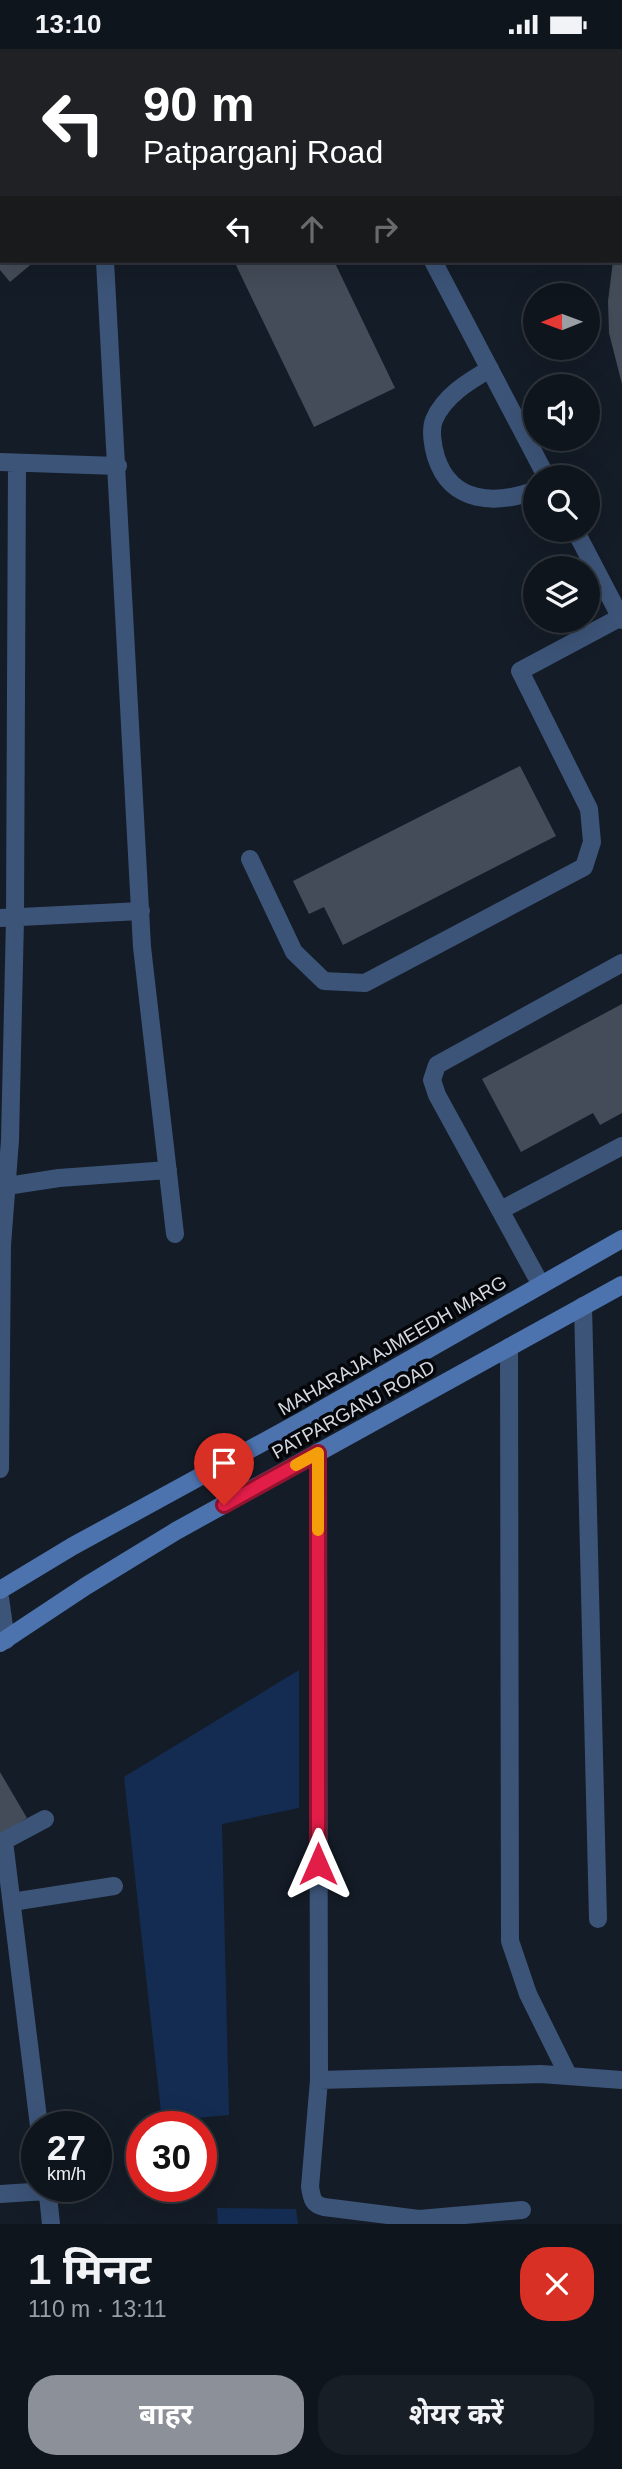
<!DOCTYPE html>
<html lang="hi">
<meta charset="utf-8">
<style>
body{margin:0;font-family:Arial,"Noto Sans Devanagari",sans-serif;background:#181e26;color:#f1f3f6;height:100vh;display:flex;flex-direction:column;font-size:26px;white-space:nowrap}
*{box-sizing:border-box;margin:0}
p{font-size:23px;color:#9b9fa4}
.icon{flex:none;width:38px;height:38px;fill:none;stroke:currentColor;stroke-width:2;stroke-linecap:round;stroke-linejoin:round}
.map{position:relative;height:2175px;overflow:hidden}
.sheet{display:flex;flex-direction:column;background:#0f151d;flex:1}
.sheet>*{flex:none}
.top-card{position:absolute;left:0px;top:0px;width:623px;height:214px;box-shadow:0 7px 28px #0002,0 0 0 2px #2f343b;background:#202124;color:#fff;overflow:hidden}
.needle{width:46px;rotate:269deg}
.buttons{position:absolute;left:523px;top:234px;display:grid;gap:14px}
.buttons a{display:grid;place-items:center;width:77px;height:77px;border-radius:50%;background:#0f151d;box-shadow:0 7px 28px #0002,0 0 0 2px #2f343b;font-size:35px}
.speed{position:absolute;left:21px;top:2062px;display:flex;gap:14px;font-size:35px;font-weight:700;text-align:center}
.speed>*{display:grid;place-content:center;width:91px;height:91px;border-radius:50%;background:#0f151d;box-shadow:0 7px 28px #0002,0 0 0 2px #2f343b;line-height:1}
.speed small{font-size:18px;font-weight:400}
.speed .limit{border:10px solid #d22;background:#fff;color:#111}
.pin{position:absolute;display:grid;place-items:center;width:60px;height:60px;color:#fff;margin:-72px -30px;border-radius:50% 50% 50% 0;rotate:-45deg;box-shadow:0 0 7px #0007}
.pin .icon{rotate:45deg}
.me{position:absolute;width:77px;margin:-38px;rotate:0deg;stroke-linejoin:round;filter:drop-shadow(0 0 5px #0008)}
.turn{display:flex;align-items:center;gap:24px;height:147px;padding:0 28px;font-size:32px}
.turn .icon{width:91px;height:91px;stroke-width:2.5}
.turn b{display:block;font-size:49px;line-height:60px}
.lanes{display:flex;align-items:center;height:66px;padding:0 28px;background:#0003;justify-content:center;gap:35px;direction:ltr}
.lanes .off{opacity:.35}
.round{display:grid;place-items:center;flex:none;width:74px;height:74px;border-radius:28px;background:#181e26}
.head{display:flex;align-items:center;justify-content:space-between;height:119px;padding:0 28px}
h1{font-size:42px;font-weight:700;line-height:52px}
.button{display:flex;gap:14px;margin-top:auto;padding:14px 28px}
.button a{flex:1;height:80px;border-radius:28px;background:#8c9099;color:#fff;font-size:28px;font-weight:700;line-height:80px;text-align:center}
.button a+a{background:#181e26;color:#f1f3f6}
.status{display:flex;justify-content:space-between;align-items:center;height:49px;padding:0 35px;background:#0f151d;direction:ltr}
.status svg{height:19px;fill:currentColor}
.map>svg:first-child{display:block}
.green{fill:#142c52}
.building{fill:#434c58}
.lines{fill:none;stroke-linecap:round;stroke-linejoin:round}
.service{stroke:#3c5478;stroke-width:18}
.minor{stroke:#3c5478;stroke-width:18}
.tertiary{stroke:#3c5478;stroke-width:18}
.secondary{stroke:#4d73ae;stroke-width:18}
.route-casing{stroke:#92132f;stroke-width:18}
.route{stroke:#e11d48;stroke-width:12}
.slow{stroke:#f59e0b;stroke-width:12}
.labels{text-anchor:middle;stroke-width:7;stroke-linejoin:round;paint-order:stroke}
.street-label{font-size:19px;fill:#d4d9e1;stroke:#04060a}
</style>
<div class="status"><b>13:10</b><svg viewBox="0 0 49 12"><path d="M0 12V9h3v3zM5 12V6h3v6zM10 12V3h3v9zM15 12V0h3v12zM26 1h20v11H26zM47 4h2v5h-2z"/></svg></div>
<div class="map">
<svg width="622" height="2175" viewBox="0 0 622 2175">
<rect width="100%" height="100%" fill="#141c27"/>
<!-- green -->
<path class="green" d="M 299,1621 L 299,1759 L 222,1775 L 229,2066 L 162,2072 L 124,1728 Z
M 217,2159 L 296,2160 L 298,2175 L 218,2175 Z"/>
<!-- building -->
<path class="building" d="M 0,212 L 35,212 L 10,233 L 0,221 Z
M 234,212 L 334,212 L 395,339 L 314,378 Z
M 613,212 L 622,212 L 622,335 L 609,284 L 608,252 Z
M 520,717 L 556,787 L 343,896 L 324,858 L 309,865 L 293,832 Z
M 622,955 L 622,1064 L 600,1076 L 593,1064 L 521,1103 L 482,1030 Z
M 0,1723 L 27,1769 L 0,1786 Z"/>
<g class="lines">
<!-- service -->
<path class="service" d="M 490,320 C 469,332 444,347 434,371 C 430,381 433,398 436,408 C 451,455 496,456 536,441
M 250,810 L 294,903 L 324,932 L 365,934 L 584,818 L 592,793 L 589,760 L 520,622 L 621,568
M 501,1161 L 622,1097
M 541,1236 L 437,1046 L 432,1031 L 437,1016 L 622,914"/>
<!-- minor -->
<path class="minor" d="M 0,28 L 2,27
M 105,212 L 142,898 L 175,1185
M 0,413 L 118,417
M 0,869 L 141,862
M 0,1138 L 59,1129 L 168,1121
M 583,1257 L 598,1870
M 509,1298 L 510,1892 L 528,1945 L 568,2026
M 318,1403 L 319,2031 L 310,2138 C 312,2149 312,2155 324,2158 L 419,2170 L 522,2161
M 0,1420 L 2,1196 L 10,1091 L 15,870 L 17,414
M 0,1549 L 6,1591
M 4,1792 L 39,2077
M 0,1794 L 45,1770
M 12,1853 L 114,1837
M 319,2031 L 541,2025 L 622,2031
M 47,2137 L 51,2175
M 0,2145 L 47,2142"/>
<!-- tertiary -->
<path class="tertiary" d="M 322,0 L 323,2
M 259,2 L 261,0
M 0,16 L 2,18
M 433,212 L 547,429
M 575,481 L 622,571"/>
<!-- secondary -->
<path class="secondary" d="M 0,1541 L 73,1497 L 302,1372 L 622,1190
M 0,1594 L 86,1537 L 176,1482 L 622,1236"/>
</g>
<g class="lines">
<defs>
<path id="route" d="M 224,1456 L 318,1404 L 318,1815"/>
</defs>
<!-- route casing -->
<use href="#route" class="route-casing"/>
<!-- route -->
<use href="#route" class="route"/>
<!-- slow -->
<path class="slow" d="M 296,1416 L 318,1404 L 318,1481"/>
</g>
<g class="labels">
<!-- street labels -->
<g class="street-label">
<text transform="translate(392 1296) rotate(-30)" y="7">MAHARAJA AJMEEDH MARG</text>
<text transform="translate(353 1360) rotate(-29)" y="7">PATPARGANJ ROAD</text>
</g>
</g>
</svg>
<div class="buttons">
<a><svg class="needle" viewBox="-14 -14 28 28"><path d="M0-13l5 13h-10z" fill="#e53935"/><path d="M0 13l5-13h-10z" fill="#9b9fa4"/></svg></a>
<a><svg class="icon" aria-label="sound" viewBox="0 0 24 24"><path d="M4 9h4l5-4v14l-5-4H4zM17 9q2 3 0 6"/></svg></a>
<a><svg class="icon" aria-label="search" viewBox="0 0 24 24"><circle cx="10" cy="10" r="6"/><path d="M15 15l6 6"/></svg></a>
<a><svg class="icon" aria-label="layers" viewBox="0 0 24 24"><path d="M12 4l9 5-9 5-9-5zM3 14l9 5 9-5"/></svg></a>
</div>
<div class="speed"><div>27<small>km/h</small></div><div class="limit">30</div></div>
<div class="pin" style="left:224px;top:1456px;background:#d93025"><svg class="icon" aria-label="arrive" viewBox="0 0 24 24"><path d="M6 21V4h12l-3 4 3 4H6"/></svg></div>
<svg class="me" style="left:318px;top:1815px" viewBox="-20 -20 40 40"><path d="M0-17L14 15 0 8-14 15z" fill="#e11d48" stroke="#fff" stroke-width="4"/></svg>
<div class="top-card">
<div class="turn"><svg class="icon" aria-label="left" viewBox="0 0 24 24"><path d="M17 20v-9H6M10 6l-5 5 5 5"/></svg><div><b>90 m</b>Patparganj Road</div></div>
<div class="lanes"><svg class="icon" aria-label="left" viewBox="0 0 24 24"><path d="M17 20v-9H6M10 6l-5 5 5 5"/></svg><svg class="icon off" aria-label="ahead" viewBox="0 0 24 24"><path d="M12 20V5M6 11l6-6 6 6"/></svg><svg class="icon off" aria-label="right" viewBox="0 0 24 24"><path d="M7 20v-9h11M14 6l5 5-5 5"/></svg></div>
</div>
</div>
<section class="sheet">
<div class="head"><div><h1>1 मिनट</h1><p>110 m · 13:11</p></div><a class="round" style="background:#d93025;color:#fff"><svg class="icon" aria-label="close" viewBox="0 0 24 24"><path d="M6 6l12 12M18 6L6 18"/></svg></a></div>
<div class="button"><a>बाहर</a><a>शेयर करें</a></div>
</section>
